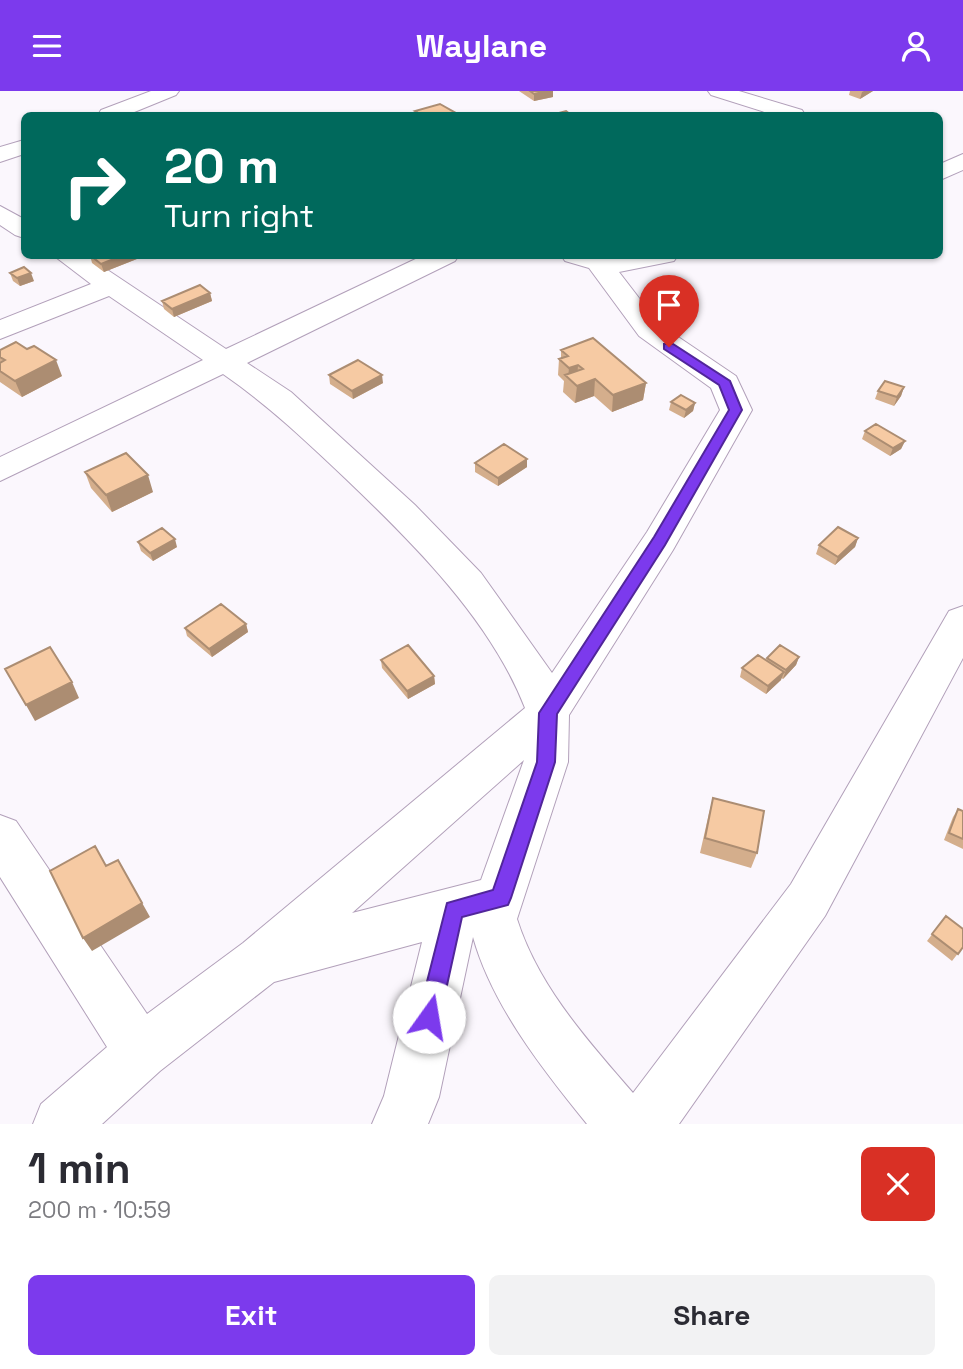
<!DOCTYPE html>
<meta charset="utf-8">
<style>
body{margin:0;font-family:"Space Grotesk",sans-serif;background:#f2f2f3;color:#2b2b33;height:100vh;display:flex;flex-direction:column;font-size:26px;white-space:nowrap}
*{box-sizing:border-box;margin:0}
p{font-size:23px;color:#7c7c81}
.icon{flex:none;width:38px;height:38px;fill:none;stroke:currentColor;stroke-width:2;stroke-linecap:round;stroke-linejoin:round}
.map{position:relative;height:1033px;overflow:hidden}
.drawer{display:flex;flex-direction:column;background:#fff;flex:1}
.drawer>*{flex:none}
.top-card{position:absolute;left:21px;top:21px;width:922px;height:147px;border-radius:10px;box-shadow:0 2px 5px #0004;background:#00695c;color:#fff;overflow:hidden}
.pin{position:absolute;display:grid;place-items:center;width:60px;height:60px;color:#fff;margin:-72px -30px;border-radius:50% 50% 50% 0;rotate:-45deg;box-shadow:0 0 7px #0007}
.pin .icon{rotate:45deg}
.me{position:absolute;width:77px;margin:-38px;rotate:13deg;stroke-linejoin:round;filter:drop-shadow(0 0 5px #0008)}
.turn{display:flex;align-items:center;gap:24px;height:147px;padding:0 28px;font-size:32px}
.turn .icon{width:91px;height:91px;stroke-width:2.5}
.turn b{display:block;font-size:49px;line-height:60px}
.round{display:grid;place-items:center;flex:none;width:74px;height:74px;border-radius:10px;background:#f2f2f3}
.summary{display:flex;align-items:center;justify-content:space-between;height:119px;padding:0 28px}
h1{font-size:42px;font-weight:700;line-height:52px}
.primary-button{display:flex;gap:14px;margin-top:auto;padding:14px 28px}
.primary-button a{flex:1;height:80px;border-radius:10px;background:#7c3aed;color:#fff;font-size:28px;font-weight:700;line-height:80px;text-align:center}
.primary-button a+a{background:#f2f2f3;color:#2b2b33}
header{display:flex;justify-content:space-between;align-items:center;height:91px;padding:0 28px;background:#7c3aed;color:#fff;font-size:32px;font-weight:700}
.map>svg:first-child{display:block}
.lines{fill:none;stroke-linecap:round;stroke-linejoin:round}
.street-casing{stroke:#b2a0ba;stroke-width:2}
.street{fill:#fff;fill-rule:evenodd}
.wall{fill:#d4ae8c}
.shaded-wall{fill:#ac8d72}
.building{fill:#f6caa3;stroke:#ac8d72;stroke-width:2}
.route{fill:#7c3aed;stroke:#51269a;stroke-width:2}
</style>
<header><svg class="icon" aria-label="menu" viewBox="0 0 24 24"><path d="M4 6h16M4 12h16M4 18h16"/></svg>Waylane<svg class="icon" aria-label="person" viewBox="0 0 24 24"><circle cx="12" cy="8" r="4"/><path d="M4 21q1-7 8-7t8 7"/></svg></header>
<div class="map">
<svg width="963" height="1033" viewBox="0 0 963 1033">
<rect width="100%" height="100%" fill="#fbf7fd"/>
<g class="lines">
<defs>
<path id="street" d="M 151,0 L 179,0 L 176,4 L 127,24 L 98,24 L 101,19 Z
M 708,0 L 739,0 L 802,19 L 805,24 L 774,24 L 711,4 Z
M 24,49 L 24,63 L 0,71 L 0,56 Z
M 963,63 L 963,79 L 940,89 L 940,73 Z
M 0,115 L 24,128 L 24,147 L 15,144 L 0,134 Z
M 53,164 L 85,164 L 226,258 L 424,164 L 459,164 L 455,170 L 247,272 L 291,301 L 415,414 L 481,482 L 552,582 L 647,441 L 720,319 L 711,297 L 639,245 L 589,177 L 565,170 L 561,164 L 678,164 L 674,170 L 619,181 L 659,233 L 736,285 L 752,319 L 673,459 L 569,624 L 568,671 L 517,828 C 538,895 588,950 633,1002 L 791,793 L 949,520 L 963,515 L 963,567 L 825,825 L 679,1033 L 587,1033 C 543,979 492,914 473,846 L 439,1006 L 428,1033 L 372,1033 L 384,1005 L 422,851 L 274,891 L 160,980 L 102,1033 L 33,1033 L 41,1013 L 107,956 L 0,786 L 0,724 L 16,730 L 147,923 L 243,852 L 525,617 C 491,529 412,451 345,387 C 306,350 268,314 223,283 L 0,390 L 0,366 L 203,269 L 109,205 L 0,248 L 0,229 L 91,193 ZM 524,669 L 481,789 L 352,822 Z"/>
</defs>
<!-- street casing -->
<use href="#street" class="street-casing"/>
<!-- street -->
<use href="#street" class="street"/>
</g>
<!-- wall -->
<path class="wall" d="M 519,0 L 553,0 L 553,6 L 534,10 Z
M 850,0 L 873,0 L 860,8 L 849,4 Z
M 90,164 L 147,164 L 104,181 L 92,172 Z
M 10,182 L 34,190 L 20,195 L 13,190 Z
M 210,202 L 212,210 L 174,226 L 164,218 L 162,210 Z
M 27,258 L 62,285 L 22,306 L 0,291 L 0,259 Z
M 561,259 L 646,292 L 643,309 L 612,321 L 594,305 L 575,312 L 563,301 L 564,290 L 558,284 L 559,268 L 561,267 Z
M 329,284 L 383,292 L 353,308 L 330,293 Z
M 904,296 L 901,305 L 894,315 L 875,308 L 878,300 Z
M 671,311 L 695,312 L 693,320 L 684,327 L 669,319 Z
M 865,340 L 905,350 L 901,358 L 890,365 L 862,348 Z
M 475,372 L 527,376 L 498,395 L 475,381 Z
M 85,381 L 153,401 L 112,421 L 91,397 Z
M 858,447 L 855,456 L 835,474 L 816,463 L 819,454 Z
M 138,451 L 177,456 L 153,470 L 141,460 Z
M 246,533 L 248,541 L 212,566 L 187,545 L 185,537 Z
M 799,566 L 796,574 L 783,588 L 781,587 L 781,589 L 766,603 L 740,586 L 742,577 L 766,569 L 767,567 Z
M 381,569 L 434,585 L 435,593 L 408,608 L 382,577 Z
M 713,707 L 757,762 L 751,777 L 700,762 L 709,722 Z
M 958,718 L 963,720 L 963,758 L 944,749 L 953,726 Z
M 946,825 L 963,856 L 952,870 L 927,850 Z"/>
<!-- shaded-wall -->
<path class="shaded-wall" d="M 547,0 L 553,0 L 553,6 L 534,10 L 534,3 Z
M 864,0 L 873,0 L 860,8 L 862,1 Z
M 124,164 L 147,164 L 104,181 L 101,173 Z
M 31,182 L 34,190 L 20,195 L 17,187 Z
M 210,202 L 212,210 L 174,226 L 172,218 Z
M 56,269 L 62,285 L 22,306 L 15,290 Z
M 578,274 L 577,290 L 568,288 L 569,277 Z
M 382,284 L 383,292 L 353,308 L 352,300 Z
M 595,288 L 594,305 L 575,312 L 577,295 Z
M 646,292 L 643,309 L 612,321 L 613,304 Z
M 904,296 L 901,305 L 894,315 L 897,306 Z
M 695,312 L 693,320 L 684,327 L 686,319 Z
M 905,350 L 901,358 L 890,365 L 893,357 Z
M 527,368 L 527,376 L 498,395 L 498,387 Z
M 148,384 L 153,401 L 112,421 L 106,404 Z
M 858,447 L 855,456 L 835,474 L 838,466 Z
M 175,448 L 177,456 L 153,470 L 150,462 Z
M 246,533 L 248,541 L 212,566 L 209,558 Z
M 799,566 L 796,574 L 783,588 L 786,579 Z
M 784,581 L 781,589 L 766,603 L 768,595 Z
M 434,585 L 435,593 L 408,608 L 407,600 Z
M 72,591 L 79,607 L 35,630 L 26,614 Z
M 118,769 L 150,826 L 92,860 L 83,847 Z"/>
<!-- building -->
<path class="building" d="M 530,0 L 547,0 L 534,3 Z
M 440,13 L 454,21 L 442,24 L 422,24 L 415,20 Z
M 566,20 L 571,24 L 557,24 L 555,23 Z
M 90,164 L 124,164 L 101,173 Z
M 24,176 L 31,182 L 17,187 L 10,182 Z
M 200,194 L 210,202 L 172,218 L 162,210 Z
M 593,247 L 646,292 L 613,304 L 595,288 L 577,295 L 565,284 L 583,278 L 578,274 L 569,277 L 559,268 L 568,265 L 561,259 Z
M 16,251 L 27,258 L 34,255 L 56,269 L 15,290 L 0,280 L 0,272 L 5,269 L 0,266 L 0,259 Z
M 358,269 L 382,284 L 352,300 L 329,284 Z
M 885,290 L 904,296 L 897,306 L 878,300 Z
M 681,304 L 695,312 L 686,319 L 671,311 Z
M 876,333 L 905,350 L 893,357 L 865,340 Z
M 504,353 L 527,368 L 498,387 L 475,372 Z
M 126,362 L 148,384 L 106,404 L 85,381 Z
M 838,436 L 858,447 L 838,466 L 819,454 Z
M 162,437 L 175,448 L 150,462 L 138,451 Z
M 221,513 L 246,533 L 209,558 L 185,537 Z
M 408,554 L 434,585 L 407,600 L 381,569 Z
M 780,554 L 799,566 L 786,579 L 767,567 Z
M 50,556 L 72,591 L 26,614 L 5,578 Z
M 758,564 L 784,581 L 768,595 L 742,577 Z
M 713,707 L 764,720 L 757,762 L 705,747 Z
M 958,718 L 963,720 L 963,748 L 949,742 Z
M 95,755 L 106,775 L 118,769 L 142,812 L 83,847 L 50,780 Z
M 946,825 L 963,838 L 963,856 L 958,863 L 932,843 Z"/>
<!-- route -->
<path class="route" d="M 664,253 L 673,253 L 730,290 L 742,319 L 665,454 L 557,623 L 555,671 L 511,807 L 508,814 L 462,826 L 440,926 L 437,934 L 429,937 L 421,934 L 418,926 L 447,812 L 493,799 L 537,671 L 539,622 L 654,446 L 729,319 L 719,294 L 664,258 Z"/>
</svg>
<div class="pin" style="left:669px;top:256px;background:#d93025"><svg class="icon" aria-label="arrive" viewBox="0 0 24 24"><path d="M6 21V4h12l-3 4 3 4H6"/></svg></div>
<svg class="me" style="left:429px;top:926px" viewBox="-20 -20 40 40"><circle r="19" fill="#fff"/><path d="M0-13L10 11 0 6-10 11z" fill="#7c3aed"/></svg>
<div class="top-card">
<div class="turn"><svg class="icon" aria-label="right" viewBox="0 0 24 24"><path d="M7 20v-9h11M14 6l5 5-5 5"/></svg><div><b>20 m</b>Turn right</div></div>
</div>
</div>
<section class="drawer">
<div class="summary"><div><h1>1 min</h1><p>200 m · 10:59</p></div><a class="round" style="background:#d93025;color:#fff"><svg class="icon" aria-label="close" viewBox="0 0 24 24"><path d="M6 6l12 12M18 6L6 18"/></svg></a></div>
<div class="primary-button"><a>Exit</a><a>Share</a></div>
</section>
